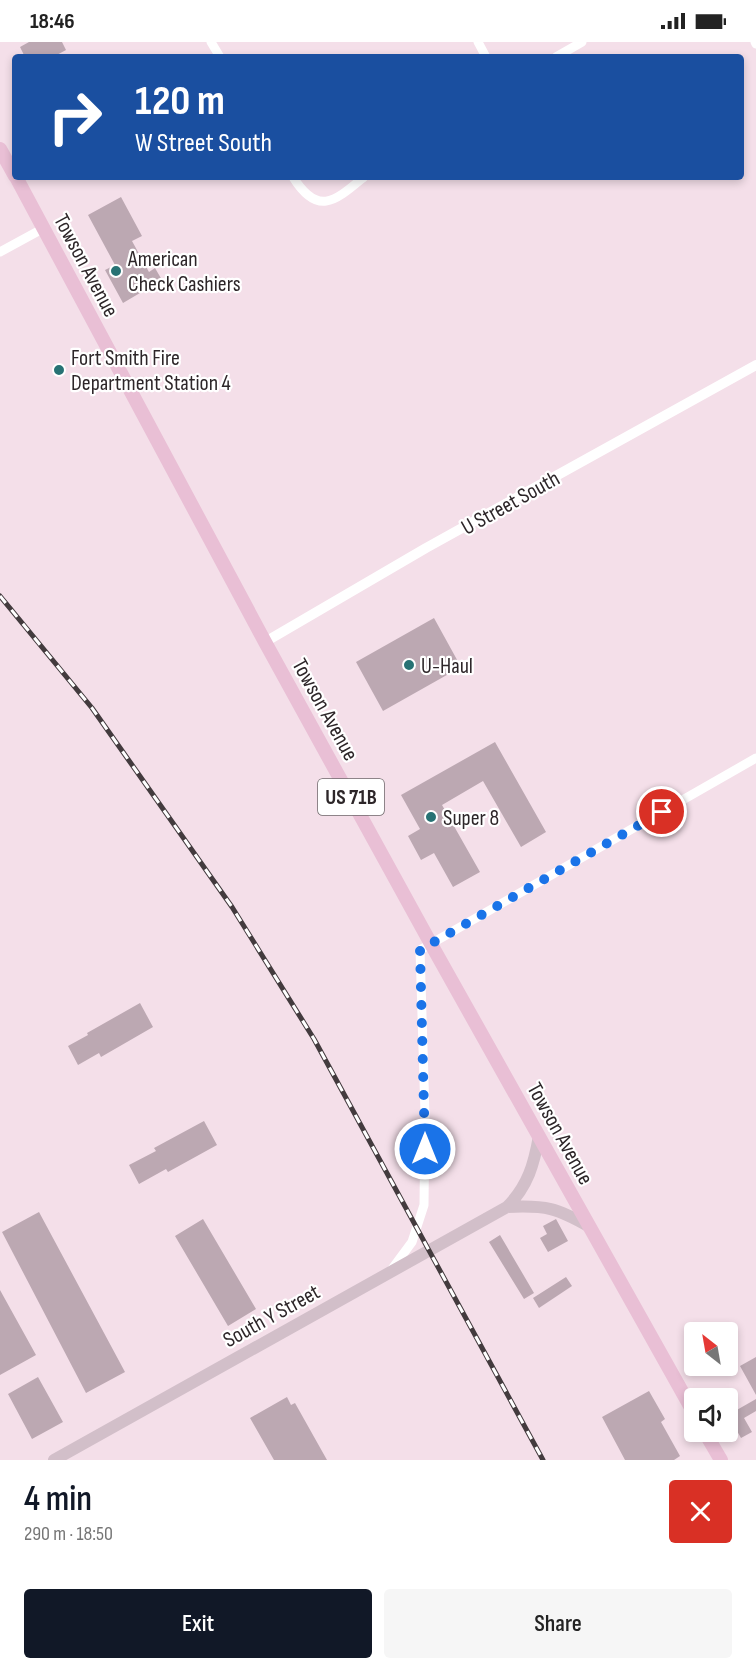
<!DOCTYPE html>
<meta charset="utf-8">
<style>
body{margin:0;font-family:"Sofia Sans Condensed",sans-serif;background:#f6f6f6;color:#222;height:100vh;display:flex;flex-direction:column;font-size:22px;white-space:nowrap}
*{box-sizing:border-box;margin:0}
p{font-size:20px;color:#767676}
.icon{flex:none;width:33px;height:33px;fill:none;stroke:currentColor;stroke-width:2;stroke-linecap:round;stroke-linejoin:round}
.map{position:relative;height:1418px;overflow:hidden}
.details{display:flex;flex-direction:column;background:#fff;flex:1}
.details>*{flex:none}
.banner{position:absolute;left:12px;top:12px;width:732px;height:126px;border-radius:6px;box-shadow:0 3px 9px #0003;background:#1a4fa0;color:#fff;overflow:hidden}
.needle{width:39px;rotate:329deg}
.buttons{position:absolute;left:684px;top:1280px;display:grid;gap:12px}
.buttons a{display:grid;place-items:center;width:54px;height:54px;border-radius:6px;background:#fff;box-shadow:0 3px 9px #0003;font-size:30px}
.pin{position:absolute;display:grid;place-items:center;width:51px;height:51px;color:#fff;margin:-26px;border:3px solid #fff;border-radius:50%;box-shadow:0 2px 6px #0007}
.me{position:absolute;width:66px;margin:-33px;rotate:0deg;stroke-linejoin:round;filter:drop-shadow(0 0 4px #0008)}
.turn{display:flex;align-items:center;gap:21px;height:126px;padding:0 24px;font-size:27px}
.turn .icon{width:78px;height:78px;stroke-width:2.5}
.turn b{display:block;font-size:42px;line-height:51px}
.round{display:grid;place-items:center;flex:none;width:63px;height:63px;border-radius:6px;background:#f6f6f6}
.head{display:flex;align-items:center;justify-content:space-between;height:102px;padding:0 24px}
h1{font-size:36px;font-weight:600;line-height:45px;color:#111827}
.primary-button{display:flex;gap:12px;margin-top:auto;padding:12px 24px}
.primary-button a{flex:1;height:69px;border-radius:6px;background:#111827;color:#fff;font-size:24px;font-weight:600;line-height:69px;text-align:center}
.primary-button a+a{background:#f6f6f6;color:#222}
.status{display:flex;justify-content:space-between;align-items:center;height:42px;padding:0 30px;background:#fff;direction:ltr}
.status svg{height:16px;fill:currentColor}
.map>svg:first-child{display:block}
.building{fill:#bca8b2}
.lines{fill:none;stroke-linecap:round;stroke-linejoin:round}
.minor{stroke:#fff;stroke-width:9}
.tertiary{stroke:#fff;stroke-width:10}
.secondary{stroke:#d2bfc9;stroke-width:12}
.primary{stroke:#e9bfd5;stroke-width:14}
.rail-casing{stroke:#433b3e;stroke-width:5}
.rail{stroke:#fff;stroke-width:3;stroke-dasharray:9;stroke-linecap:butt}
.route{stroke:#1a73e8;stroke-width:10;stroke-dasharray:0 18}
.poi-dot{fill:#277274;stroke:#fff;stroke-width:2}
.labels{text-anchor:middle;stroke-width:4.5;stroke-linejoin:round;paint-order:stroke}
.shield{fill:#fff;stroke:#6c6769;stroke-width:1.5}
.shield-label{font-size:21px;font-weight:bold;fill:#2d2629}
.poi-label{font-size:22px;fill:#2d2629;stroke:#fff;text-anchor:start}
.street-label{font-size:22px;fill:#2d2629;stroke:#fff}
</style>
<div class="status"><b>18:46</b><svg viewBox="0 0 49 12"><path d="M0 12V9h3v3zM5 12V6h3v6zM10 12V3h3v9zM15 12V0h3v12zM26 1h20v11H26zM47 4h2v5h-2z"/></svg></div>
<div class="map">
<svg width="756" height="1418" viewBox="0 0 756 1418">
<rect width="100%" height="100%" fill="#f4dfe9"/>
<!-- building -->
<path class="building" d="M 29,0 L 62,0 L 66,8 L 53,15 L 25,15 L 20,5 Z
M 121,155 L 142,194 L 132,199 L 149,230 L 155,226 L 162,238 L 123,261 L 105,228 L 115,223 L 88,173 Z
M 434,576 L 461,625 L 383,669 L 356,620 Z
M 495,700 L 546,790 L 521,805 L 483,739 L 442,763 L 480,830 L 453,845 L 434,811 L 421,818 L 408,794 L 420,787 L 401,753 Z
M 140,961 L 153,985 L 101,1015 L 99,1011 L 78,1023 L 68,1004 L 88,993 L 87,991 Z
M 204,1079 L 217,1103 L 168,1130 L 166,1127 L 139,1142 L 129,1123 L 156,1109 L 154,1106 Z
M 39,1170 L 125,1330 L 86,1351 L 2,1190 Z
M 203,1177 L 256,1267 L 228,1284 L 175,1194 Z
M 556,1177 L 568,1199 L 548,1210 L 540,1196 L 547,1192 L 543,1184 Z
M 500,1193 L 534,1251 L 524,1257 L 489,1200 Z
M 566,1235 L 572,1244 L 539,1266 L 533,1256 Z
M 0,1248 L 36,1313 L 0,1333 Z
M 756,1315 L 756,1353 L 740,1324 Z
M 38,1335 L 63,1380 L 32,1397 L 8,1352 Z
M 649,1349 L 665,1377 L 661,1380 L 680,1414 L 674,1418 L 625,1418 L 602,1375 Z
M 287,1355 L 291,1363 L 295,1361 L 327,1418 L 274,1418 L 250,1376 Z
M 756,1357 L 756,1369 L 744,1376 L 752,1390 L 741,1396 L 728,1373 Z"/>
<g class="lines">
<!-- minor -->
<path class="minor" d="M 211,0 L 220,15
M 478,0 L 486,15
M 755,0 L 756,2
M 556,15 L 582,0
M 293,135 C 318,175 335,159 364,135
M 0,210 L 44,186
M 392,1227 L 412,1200 L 424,1163 L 425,1071 L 420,908 L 756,716"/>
<!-- tertiary -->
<path class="tertiary" d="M 265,600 L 426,506 L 756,323"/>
<!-- secondary -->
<path class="secondary" d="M 507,1165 C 546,1163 557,1166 590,1185
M 54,1418 L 507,1165 C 528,1144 534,1122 539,1094"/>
<!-- primary -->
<path class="primary" d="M 0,107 L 15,134
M 16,135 L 265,600 L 431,902 L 694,1371
M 704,1389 L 721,1418"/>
<defs>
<path id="rail" d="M 0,554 L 92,666 L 232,865 L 314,997 L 543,1418"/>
</defs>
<!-- rail casing -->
<use href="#rail" class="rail-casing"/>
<!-- rail -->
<use href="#rail" class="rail"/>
</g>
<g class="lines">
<!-- route -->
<path class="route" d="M 425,1107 L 420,908 L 662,770"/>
</g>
<!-- markers -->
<g class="poi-dot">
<circle cx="116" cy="229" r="6"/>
<circle cx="59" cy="328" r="6"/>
<circle cx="409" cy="623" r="6"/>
<circle cx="431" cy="775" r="6"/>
</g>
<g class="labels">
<!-- shield labels -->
<rect class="shield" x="318" y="737" width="66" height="36" rx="4.5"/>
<g class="shield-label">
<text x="351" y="762">US 71B</text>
</g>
<!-- poi labels -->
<g class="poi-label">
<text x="128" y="224">American<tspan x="128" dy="25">Check Cashiers</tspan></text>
<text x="71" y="323">Fort Smith Fire<tspan x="71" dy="25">Department Station 4</tspan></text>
<text x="421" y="631">U-Haul</text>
<text x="443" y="783">Super 8</text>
</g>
<!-- street labels -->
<g class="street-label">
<text transform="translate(87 223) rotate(62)" y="8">Towson Avenue</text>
<text transform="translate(510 460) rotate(-29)" y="8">U Street South</text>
<text transform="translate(326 667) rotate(61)" y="8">Towson Avenue</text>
<text transform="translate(561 1091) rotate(61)" y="8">Towson Avenue</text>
<text transform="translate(271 1273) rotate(-29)" y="8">South Y Street</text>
</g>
</g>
</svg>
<div class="buttons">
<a><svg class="needle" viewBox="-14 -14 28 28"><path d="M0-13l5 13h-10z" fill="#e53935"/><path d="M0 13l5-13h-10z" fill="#767676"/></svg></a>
<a><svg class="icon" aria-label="sound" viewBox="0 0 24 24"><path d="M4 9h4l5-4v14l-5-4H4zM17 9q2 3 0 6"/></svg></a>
</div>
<div class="pin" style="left:662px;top:770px;background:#d93025"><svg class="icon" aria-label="arrive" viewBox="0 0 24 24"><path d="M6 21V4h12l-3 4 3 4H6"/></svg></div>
<svg class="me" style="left:425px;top:1107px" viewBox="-20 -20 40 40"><circle r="17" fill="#1a73e8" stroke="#fff" stroke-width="3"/><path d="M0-11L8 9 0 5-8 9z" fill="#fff"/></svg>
<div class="banner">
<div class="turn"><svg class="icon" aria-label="right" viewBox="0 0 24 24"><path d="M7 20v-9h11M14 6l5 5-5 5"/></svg><div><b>120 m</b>W Street South</div></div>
</div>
</div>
<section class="details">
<div class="head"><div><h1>4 min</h1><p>290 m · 18:50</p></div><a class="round" style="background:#d93025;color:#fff"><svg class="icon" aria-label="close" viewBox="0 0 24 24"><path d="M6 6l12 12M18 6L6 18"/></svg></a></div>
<div class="primary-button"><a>Exit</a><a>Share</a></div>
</section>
